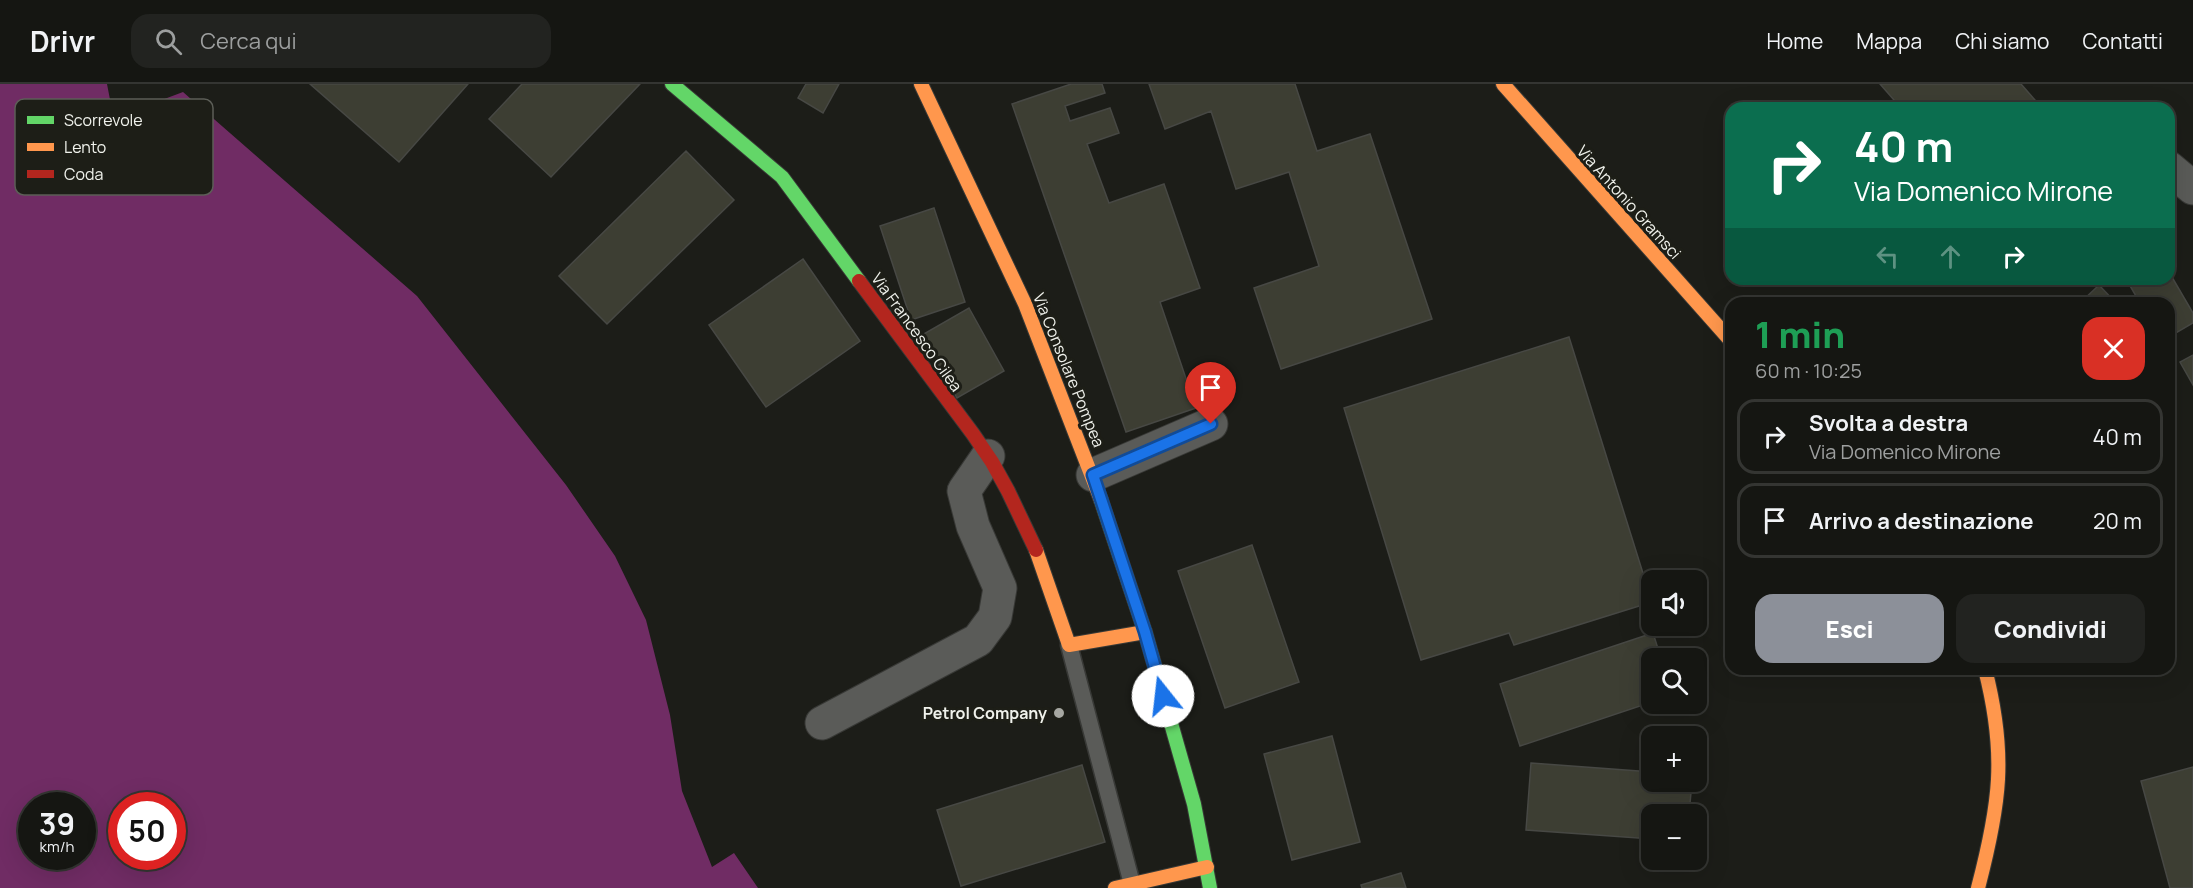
<!DOCTYPE html>
<html lang="it">
<meta charset="utf-8">
<style>
body{margin:0;font-family:Manrope,sans-serif;background:#222320;color:#f1f3f6;height:100vh;display:flex;flex-direction:column;font-size:22px;white-space:nowrap}
*{box-sizing:border-box;margin:0}
p{font-size:20px;color:#9d9f9f}
.icon{flex:none;width:33px;height:33px;fill:none;stroke:currentColor;stroke-width:2;stroke-linecap:round;stroke-linejoin:round}
.map{position:relative;flex:1;overflow:hidden}
.panel{position:absolute;left:1725px;top:213px;width:450px;height:378px;display:flex;flex-direction:column;background:#151612;border-radius:18px;box-shadow:0 6px 24px #0002,0 0 0 2px #343532}
.panel>*{flex:none}
.hud{position:absolute;left:1725px;top:18px;width:450px;height:183px;border-radius:18px;box-shadow:0 6px 24px #0002,0 0 0 2px #343532;background:#0b6e4f;color:#fff;overflow:hidden}
.buttons{position:absolute;left:1641px;top:486px;display:grid;gap:12px}
.buttons a{display:grid;place-items:center;width:66px;height:66px;border-radius:12px;background:#151612;box-shadow:0 6px 24px #0002,0 0 0 2px #343532;font-size:30px}
.speed{position:absolute;left:18px;top:708px;display:flex;gap:12px;font-size:30px;font-weight:700;text-align:center}
.speed>*{display:grid;place-content:center;width:78px;height:78px;border-radius:50%;background:#151612;box-shadow:0 6px 24px #0002,0 0 0 2px #343532;line-height:1}
.speed small{font-size:15px;font-weight:400}
.speed .limit{border:9px solid #d22;background:#fff;color:#111}
.pin{position:absolute;display:grid;place-items:center;width:51px;height:51px;color:#fff;margin:-62px -26px;border-radius:50% 50% 50% 0;rotate:-45deg;box-shadow:0 0 6px #0007}
.pin .icon{rotate:45deg}
.me{position:absolute;width:66px;margin:-33px;rotate:344deg;stroke-linejoin:round;filter:drop-shadow(0 0 4px #0008)}
.turn{display:flex;align-items:center;gap:21px;height:126px;padding:0 30px;font-size:27px}
.turn .icon{width:78px;height:78px;stroke-width:2.5}
.turn b{display:block;font-size:42px;line-height:51px}
.lanes{display:flex;align-items:center;height:57px;padding:0 30px;background:#0003;justify-content:center;gap:30px;direction:ltr}
.lanes .off{opacity:.35}
.round{display:grid;place-items:center;flex:none;width:63px;height:63px;border-radius:18px;background:#222320}
.overview{display:flex;align-items:center;justify-content:space-between;height:102px;padding:0 30px}
h1{font-size:36px;font-weight:800;line-height:45px;color:#1e9e55}
.cta{display:flex;gap:12px;margin-top:auto;padding:12px 30px}
.cta a{flex:1;height:69px;border-radius:18px;background:#8c9099;color:#fff;font-size:24px;font-weight:800;line-height:69px;text-align:center}
.cta a+a{background:#222320;color:#f1f3f6}
ul{padding:0;list-style:none}
li{display:flex;align-items:center;gap:18px;height:75px;margin:0 12px 9px;padding:0 18px;border:3px solid #343532;border-radius:18px}
li div{flex:1}
li b{display:block;font-size:22px}
li em{font-style:normal}
header{display:flex;align-items:center;gap:36px;box-sizing:border-box;height:84px;padding:0 30px;background:#151612;border-bottom:2px solid #343532}
header strong{font-size:28px}
nav{display:flex;gap:33px;margin-inline-start:auto;font-size:21px}
.search{width:420px;height:54px;background:#222320;display:flex;align-items:center;gap:15px;box-sizing:border-box;padding:0 21px;border-radius:18px;color:#9d9f9f;font-size:22px}
.map>svg:first-child{display:block}
.water{fill:#702c64;fill-rule:evenodd}
.building{fill:#3d3e33;stroke:#474844;stroke-width:1.5}
.lines{fill:none;stroke-linecap:round;stroke-linejoin:round}
.lane-casing{stroke:#383936;stroke-width:19}
.street-casing{stroke:#383936;stroke-width:35}
.fast-casing{stroke:#383936;stroke-width:16}
.slow-casing{stroke:#383936;stroke-width:16}
.jam-casing{stroke:#383936;stroke-width:16}
.lane{stroke:#5a5b58;stroke-width:16}
.street{stroke:#5a5b58;stroke-width:33}
.fast{stroke:#63d668;stroke-width:14}
.slow{stroke:#ff974d;stroke-width:14}
.jam{stroke:#b3261e;stroke-width:14}
.route-casing{stroke:#114b97;stroke-width:15}
.route{stroke:#1a73e8;stroke-width:10}
.poi-dot{fill:#a6a7a2;stroke:#1d1e17;stroke-width:2}
.labels{text-anchor:middle;stroke-width:6;stroke-linejoin:round;paint-order:stroke}
.street-label{font-size:16px;fill:#f0f2ec;stroke:#1d1e17}
.poi-label{font-size:16px;font-weight:bold;fill:#f0f2ec;stroke:#1d1e17;text-anchor:end}
.key{fill:#1d1e17;stroke:#5c5e57;stroke-width:1.5}
.key-label{font-size:16px;fill:#f0f2ec}
</style>
<header>
<strong>Drivr</strong>
<div class="search"><svg class="icon" aria-label="search" viewBox="0 0 24 24"><circle cx="10" cy="10" r="6"/><path d="M15 15l6 6"/></svg>Cerca qui</div>
<nav><a>Home</a><a>Mappa</a><a>Chi siamo</a><a>Contatti</a></nav>
</header>
<div class="map">
<svg width="2193" height="804" viewBox="0 0 2193 804">
<rect width="100%" height="100%" fill="#1c1d18"/>
<!-- water -->
<path class="water" d="M 0,0 L 107,0 L 113,31 L 151,20 L 183,8 L 417,212 L 566,401 L 615,472 L 646,536 L 670,631 L 682,707 L 712,783 L 734,769 L 758,804 L 0,804 ZM 32,722 L 82,722 L 82,772 L 32,772 ZM 122,722 L 172,722 L 172,772 L 122,772 Z"/>
<!-- building -->
<path class="building" d="M 310,0 L 468,0 L 399,78 Z
M 522,0 L 640,0 L 551,93 L 489,35 Z
M 806,0 L 839,0 L 823,29 L 798,14 Z
M 1071,0 L 1102,0 L 1105,9 L 1065,22 L 1070,37 L 1110,24 L 1119,49 L 1087,60 L 1109,119 L 1164,100 L 1200,204 L 1160,218 L 1196,324 L 1126,348 L 1012,20 Z
M 1149,0 L 1295,0 L 1317,67 L 1370,50 L 1432,235 L 1281,285 L 1254,204 L 1319,182 L 1289,88 L 1236,105 L 1211,27 L 1165,45 Z
M 1880,0 L 2021,0 L 2042,24 L 1901,24 Z
M 686,67 L 734,116 L 607,240 L 559,192 Z
M 934,124 L 965,218 L 911,236 L 880,142 Z
M 803,175 L 860,257 L 766,323 L 709,241 Z
M 2169,188 L 2193,229 L 2193,239 L 2169,253 L 2169,219 L 2140,219 L 2126,195 L 2169,195 Z
M 2099,201 L 2116,219 L 2080,219 Z
M 969,224 L 1004,287 L 957,314 L 922,251 Z
M 1569,253 L 1652,518 L 1514,561 L 1509,549 L 1421,576 L 1344,324 Z
M 2193,271 L 2193,301 L 2180,278 Z
M 1252,461 L 1299,598 L 1225,624 L 1178,487 Z
M 1653,549 L 1661,574 L 1652,574 L 1652,618 L 1520,662 L 1500,600 Z
M 1332,652 L 1360,758 L 1292,776 L 1264,670 Z
M 1531,679 L 1652,688 L 1652,698 L 1692,698 L 1689,730 L 1652,730 L 1652,755 L 1526,746 Z
M 1082,681 L 1105,758 L 961,802 L 937,726 Z
M 2193,683 L 2193,804 L 2170,804 L 2141,697 Z
M 1401,789 L 1406,804 L 1362,804 L 1361,801 Z"/>
<g class="lines">
<defs>
<path id="lane" d="M 1069,561 L 1132,800"/>
<path id="street" d="M 2169,84 L 2193,104
M 1093,391 L 1211,340
M 822,639 L 978,556 L 995,533 L 1000,504 L 973,442 L 964,407 L 988,372"/>
<path id="fast" d="M 672,0 L 782,93 L 859,197
M 1101,416 L 1145,548 L 1194,720 L 1210,804"/>
<path id="slow" d="M 921,0 L 1025,220 L 1101,416
M 1503,0 L 1731,257
M 1036,466 L 1069,561 L 1145,548
M 1115,804 L 1207,783
M 1978,804 C 2000,720 2007,671 1985,585"/>
<path id="jam" d="M 859,197 L 973,350 L 992,378 L 1008,407 L 1036,466"/>
</defs>
<!-- lane casing -->
<use href="#lane" class="lane-casing"/>
<!-- street casing -->
<use href="#street" class="street-casing"/>
<!-- fast casing -->
<use href="#fast" class="fast-casing"/>
<!-- slow casing -->
<use href="#slow" class="slow-casing"/>
<!-- jam casing -->
<use href="#jam" class="jam-casing"/>
<!-- lane -->
<use href="#lane" class="lane"/>
<!-- street -->
<use href="#street" class="street"/>
<!-- fast -->
<use href="#fast" class="fast"/>
<!-- slow -->
<use href="#slow" class="slow"/>
<!-- jam -->
<use href="#jam" class="jam"/>
</g>
<g class="lines">
<defs>
<path id="route" d="M 1163,612 L 1145,548 L 1093,391 L 1211,340"/>
</defs>
<!-- route casing -->
<use href="#route" class="route-casing"/>
<!-- route -->
<use href="#route" class="route"/>
</g>
<!-- markers -->
<circle class="poi-dot" cx="1059" cy="629" r="6"/>
<g class="labels">
<!-- street labels -->
<g class="street-label">
<text transform="translate(1629 118) rotate(48)" y="6">Via Antonio Gramsci</text>
<text transform="translate(917 248) rotate(54)" y="6">Via Francesco Cilea</text>
<text transform="translate(1069 286) rotate(68)" y="6">Via Consolare Pompea</text>
</g>
<!-- poi labels -->
<g class="poi-label">
<text x="1047" y="635">Petrol Company</text>
</g>
</g>
<!-- legend -->
<rect x="15" y="15" width="198" height="96" rx="9" class="key"/>
<rect x="27" y="32" width="27" height="8" fill="#63d668"/>
<rect x="27" y="59" width="27" height="8" fill="#ff974d"/>
<rect x="27" y="86" width="27" height="8" fill="#b3261e"/>
<g class="key-label">
<text x="64" y="42">Scorrevole</text>
<text x="64" y="69">Lento</text>
<text x="64" y="96">Coda</text>
</g>
</svg>
<div class="buttons">
<a><svg class="icon" aria-label="sound" viewBox="0 0 24 24"><path d="M4 9h4l5-4v14l-5-4H4zM17 9q2 3 0 6"/></svg></a>
<a><svg class="icon" aria-label="search" viewBox="0 0 24 24"><circle cx="10" cy="10" r="6"/><path d="M15 15l6 6"/></svg></a>
<a>+</a>
<a>−</a>
</div>
<div class="speed"><div>39<small>km/h</small></div><div class="limit">50</div></div>
<div class="pin" style="left:1211px;top:340px;background:#d93025"><svg class="icon" aria-label="arrive" viewBox="0 0 24 24"><path d="M6 21V4h12l-3 4 3 4H6"/></svg></div>
<svg class="me" style="left:1163px;top:612px" viewBox="-20 -20 40 40"><circle r="19" fill="#fff"/><path d="M0-13L10 11 0 6-10 11z" fill="#1a73e8"/></svg>
<div class="hud">
<div class="turn"><svg class="icon" aria-label="right" viewBox="0 0 24 24"><path d="M7 20v-9h11M14 6l5 5-5 5"/></svg><div><b>40 m</b>Via Domenico Mirone</div></div>
<div class="lanes"><svg class="icon off" aria-label="left" viewBox="0 0 24 24"><path d="M17 20v-9H6M10 6l-5 5 5 5"/></svg><svg class="icon off" aria-label="ahead" viewBox="0 0 24 24"><path d="M12 20V5M6 11l6-6 6 6"/></svg><svg class="icon" aria-label="right" viewBox="0 0 24 24"><path d="M7 20v-9h11M14 6l5 5-5 5"/></svg></div>
</div>
<section class="panel">
<div class="overview"><div><h1>1 min</h1><p>60 m · 10:25</p></div><a class="round" style="background:#d93025;color:#fff"><svg class="icon" aria-label="close" viewBox="0 0 24 24"><path d="M6 6l12 12M18 6L6 18"/></svg></a></div>
<ul>
<li><svg class="icon" aria-label="right" viewBox="0 0 24 24"><path d="M7 20v-9h11M14 6l5 5-5 5"/></svg><div><b>Svolta a destra</b><p>Via Domenico Mirone</p></div><em>40 m</em></li>
<li><svg class="icon" aria-label="arrive" viewBox="0 0 24 24"><path d="M6 21V4h12l-3 4 3 4H6"/></svg><div><b>Arrivo a destinazione</b></div><em>20 m</em></li>
</ul>
<div class="cta"><a>Esci</a><a>Condividi</a></div>
</section>
</div>
